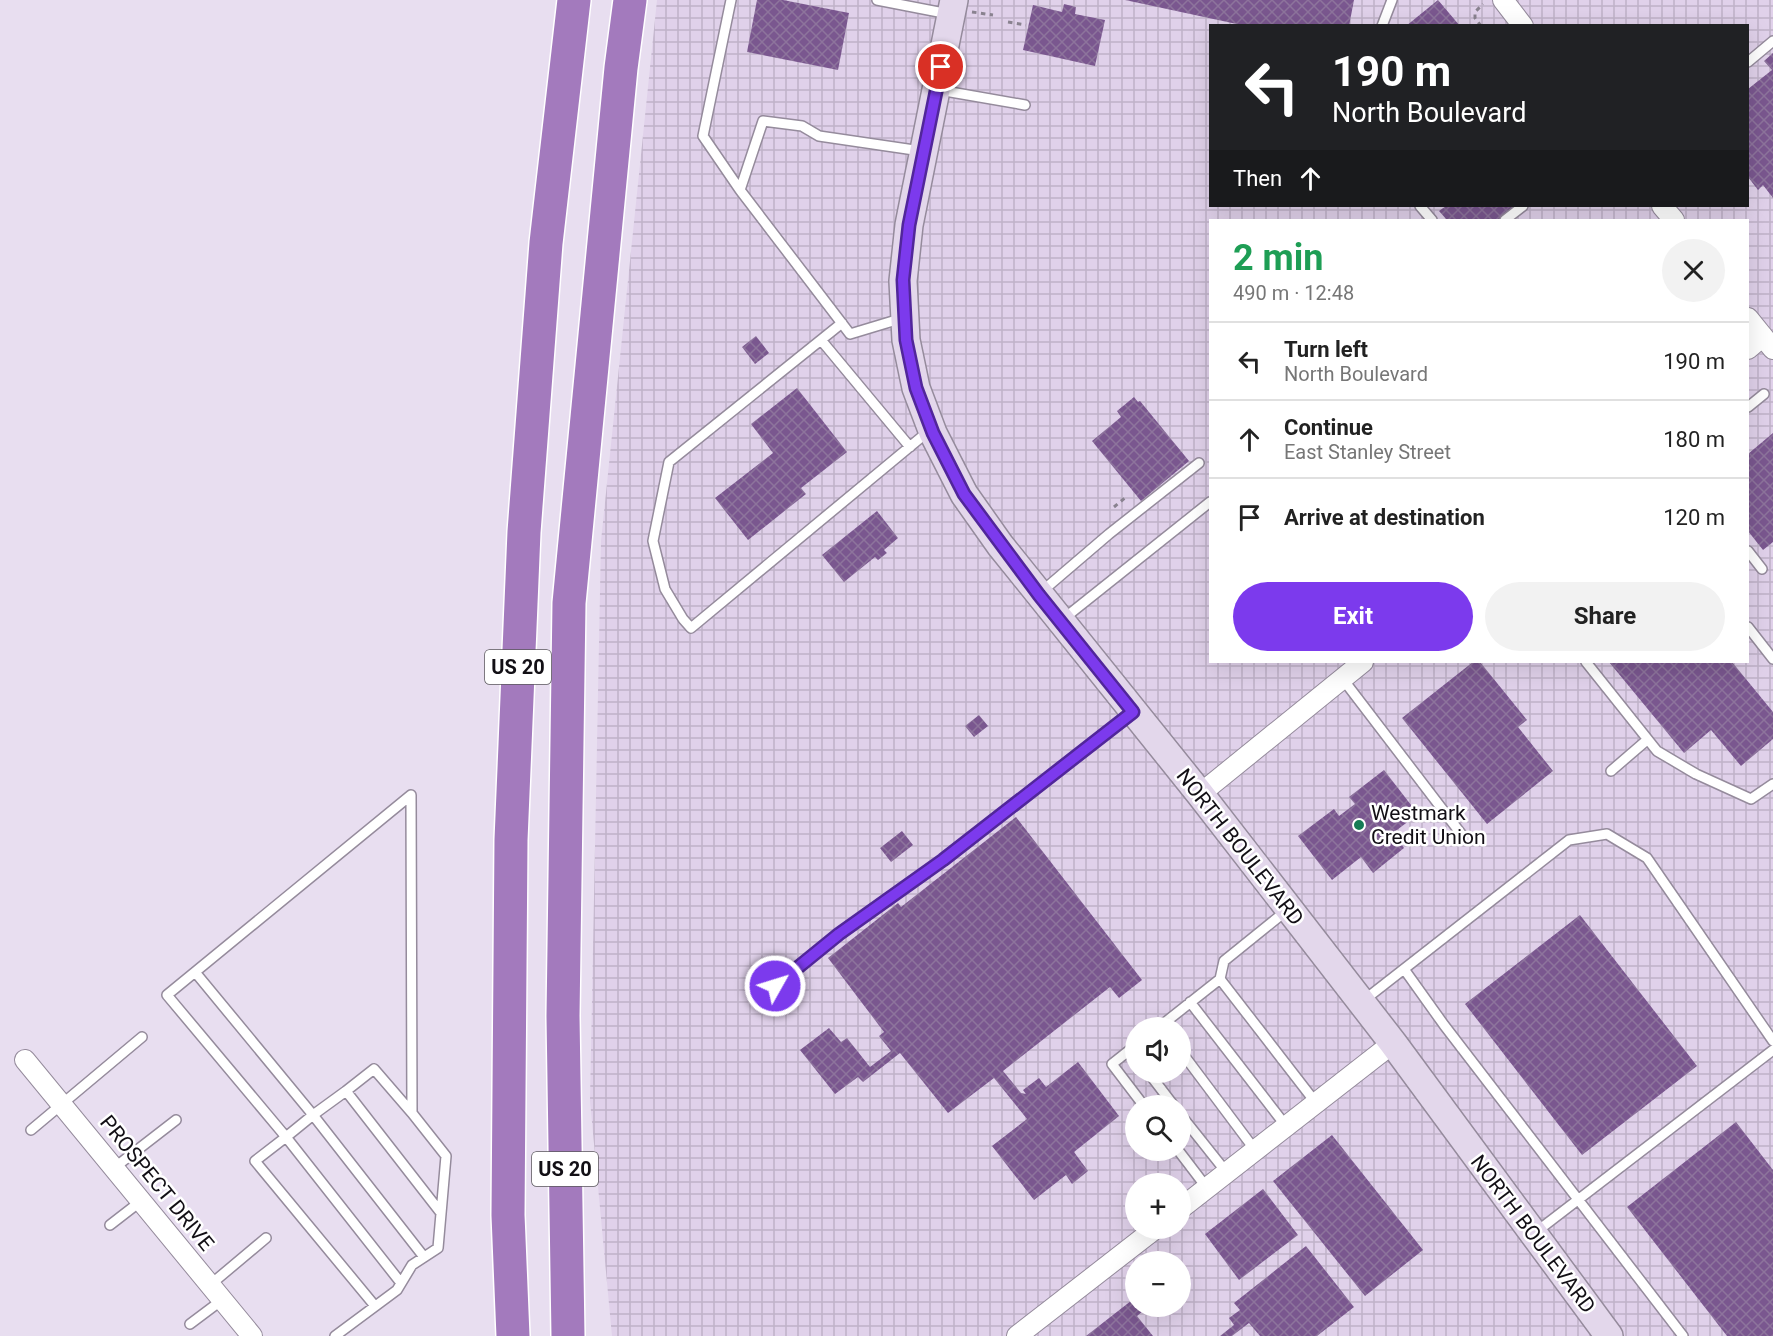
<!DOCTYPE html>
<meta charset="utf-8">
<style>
body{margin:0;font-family:Roboto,sans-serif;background:#f2f2f2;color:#222;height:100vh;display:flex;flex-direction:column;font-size:22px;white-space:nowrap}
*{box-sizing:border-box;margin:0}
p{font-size:20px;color:#767676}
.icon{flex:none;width:33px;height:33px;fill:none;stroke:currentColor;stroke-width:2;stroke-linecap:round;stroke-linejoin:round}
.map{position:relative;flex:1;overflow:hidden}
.sheet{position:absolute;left:1209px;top:219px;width:540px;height:444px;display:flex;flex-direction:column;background:#fff;border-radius:0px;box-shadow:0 6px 24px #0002}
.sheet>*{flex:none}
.guide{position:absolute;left:1209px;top:24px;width:540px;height:183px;border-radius:0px;box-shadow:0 6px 24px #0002;background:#202124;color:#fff;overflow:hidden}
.buttons{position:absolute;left:1125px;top:1017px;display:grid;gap:12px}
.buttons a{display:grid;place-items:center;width:66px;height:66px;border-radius:50%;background:#fff;box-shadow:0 6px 24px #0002;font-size:30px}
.pin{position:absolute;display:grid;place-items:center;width:51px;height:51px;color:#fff;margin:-26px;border:3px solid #fff;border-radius:50%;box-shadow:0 2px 6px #0007}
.me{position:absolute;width:66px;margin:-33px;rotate:51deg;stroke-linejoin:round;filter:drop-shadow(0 0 4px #0008)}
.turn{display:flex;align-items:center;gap:21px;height:126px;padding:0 24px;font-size:27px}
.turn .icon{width:78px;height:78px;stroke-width:2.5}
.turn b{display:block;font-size:42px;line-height:51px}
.then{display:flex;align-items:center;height:57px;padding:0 24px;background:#0003;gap:12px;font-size:22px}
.round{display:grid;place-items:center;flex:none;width:63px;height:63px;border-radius:32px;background:#f2f2f2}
.summary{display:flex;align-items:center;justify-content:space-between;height:102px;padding:0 24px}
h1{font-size:36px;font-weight:700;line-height:45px;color:#1e9e55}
.action{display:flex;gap:12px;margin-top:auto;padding:12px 24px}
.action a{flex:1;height:69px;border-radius:36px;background:#7c3aed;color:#fff;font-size:24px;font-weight:700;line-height:69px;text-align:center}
.action a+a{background:#f2f2f2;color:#222}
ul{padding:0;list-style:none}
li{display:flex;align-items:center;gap:18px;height:78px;padding:0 24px;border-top:2px solid #e0e0e0}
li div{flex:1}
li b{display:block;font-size:22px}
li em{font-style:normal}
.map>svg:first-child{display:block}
.industrial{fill:url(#industrial-grid);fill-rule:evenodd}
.building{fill:url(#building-cross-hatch)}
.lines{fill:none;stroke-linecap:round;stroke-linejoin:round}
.lane-casing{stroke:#958b9c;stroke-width:12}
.street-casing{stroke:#958b9c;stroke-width:22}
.secondary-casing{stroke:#958b9c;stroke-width:30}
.highway-casing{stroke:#fff;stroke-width:36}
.path{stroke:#89828f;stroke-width:3;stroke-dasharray:4.5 4.5;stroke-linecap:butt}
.lane{stroke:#fff;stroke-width:9}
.street{stroke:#fff;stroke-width:20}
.secondary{stroke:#e3d7eb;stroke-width:27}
.highway{stroke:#a37abd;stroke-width:33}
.route-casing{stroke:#51269a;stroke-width:15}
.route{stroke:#7c3aed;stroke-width:10}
.poi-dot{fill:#157b55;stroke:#fff;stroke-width:2}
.labels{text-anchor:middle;stroke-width:5;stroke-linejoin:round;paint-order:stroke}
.shield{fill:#fff;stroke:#59575b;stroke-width:1.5}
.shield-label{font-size:20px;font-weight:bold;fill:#120f15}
.poi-label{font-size:21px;fill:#120f15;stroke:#fff;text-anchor:start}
.street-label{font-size:21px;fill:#120f15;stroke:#fff}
</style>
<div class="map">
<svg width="1773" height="1336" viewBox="0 0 1773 1336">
<defs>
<pattern id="industrial-grid" width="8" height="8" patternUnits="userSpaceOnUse" patternTransform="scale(1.5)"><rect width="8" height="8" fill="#e0d1ea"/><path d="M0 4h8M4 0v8" fill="none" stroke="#bfb2c8"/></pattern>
<pattern id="building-cross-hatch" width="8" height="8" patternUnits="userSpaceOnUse" patternTransform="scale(1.5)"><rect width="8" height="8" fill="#7a578f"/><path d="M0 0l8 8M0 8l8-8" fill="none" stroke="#8d749c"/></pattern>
</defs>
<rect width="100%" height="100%" fill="#e8def0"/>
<!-- industrial -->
<path class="industrial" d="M 657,0 L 1773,0 L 1773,1336 L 612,1336 L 590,1101 L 601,541 ZM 1210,26 L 1748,26 L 1748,206 L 1210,206 ZM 1210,220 L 1748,220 L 1748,662 L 1210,662 ZM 1136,1028 L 1180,1028 L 1180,1072 L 1136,1072 ZM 1136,1106 L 1180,1106 L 1180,1150 L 1136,1150 ZM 1136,1184 L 1180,1184 L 1180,1228 L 1136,1228 ZM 1136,1262 L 1180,1262 L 1180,1306 L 1136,1306 Z"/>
<!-- building -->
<path class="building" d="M 757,0 L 783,0 L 849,13 L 838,70 L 747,52 Z
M 1125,0 L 1354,0 L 1349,26 L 1246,26 Z
M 1438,0 L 1460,26 L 1406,26 Z
M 1064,4 L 1076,7 L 1075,14 L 1105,20 L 1095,66 L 1023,50 L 1033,5 L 1062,12 Z
M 1773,53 L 1773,198 L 1763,185 L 1758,190 L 1748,177 L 1748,89 L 1772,70 L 1764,61 Z
M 1446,206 L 1519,206 L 1500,220 L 1447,220 L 1439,211 Z
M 756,336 L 769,353 L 755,364 L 742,347 Z
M 797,388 L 847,452 L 801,488 L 806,494 L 748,540 L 715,498 L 773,453 L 751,424 Z
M 1134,397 L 1138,402 L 1140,401 L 1189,461 L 1141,501 L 1092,441 L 1121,417 L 1117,411 Z
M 1773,433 L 1773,542 L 1763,550 L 1748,531 L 1748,454 Z
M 877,511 L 898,538 L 884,550 L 887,553 L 878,560 L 875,557 L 844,582 L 822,555 Z
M 1473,662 L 1480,662 L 1527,720 L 1518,727 L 1553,771 L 1487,824 L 1402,718 Z
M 1609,662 L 1732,662 L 1773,712 L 1773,739 L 1741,766 L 1711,730 L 1684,753 Z
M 979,715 L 988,726 L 974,737 L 965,726 Z
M 1384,770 L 1418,814 L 1393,833 L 1404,848 L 1373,873 L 1361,857 L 1332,880 L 1298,836 L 1334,809 L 1339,816 L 1355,804 L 1349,797 Z
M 1016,817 L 1142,980 L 1119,998 L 1110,987 L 1003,1071 L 1021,1093 L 1026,1094 L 1023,1090 L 1039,1078 L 1046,1087 L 1078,1062 L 1119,1116 L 1074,1152 L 1088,1171 L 1072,1184 L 1066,1175 L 1034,1200 L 992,1146 L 1027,1119 L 994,1078 L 948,1113 L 900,1053 L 863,1082 L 858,1077 L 835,1094 L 800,1050 L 829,1028 L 841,1042 L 847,1038 L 870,1067 L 891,1051 L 879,1036 L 884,1032 L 828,958 L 898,903 L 901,907 Z
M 902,831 L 913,845 L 891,862 L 880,848 Z
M 1580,915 L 1697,1066 L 1582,1155 L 1465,1004 Z
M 1736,1122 L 1773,1170 L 1773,1336 L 1727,1336 L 1627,1207 Z
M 1332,1135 L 1423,1250 L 1365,1296 L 1273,1181 Z
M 1263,1189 L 1298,1235 L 1239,1280 L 1205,1234 Z
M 1306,1246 L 1354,1307 L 1317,1336 L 1260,1336 L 1249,1323 L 1232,1336 L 1220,1336 L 1234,1325 L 1229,1318 L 1240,1310 L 1234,1303 Z
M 1136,1297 L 1136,1306 L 1149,1306 L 1137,1316 L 1153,1336 L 1086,1336 Z"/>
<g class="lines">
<defs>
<path id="lane" d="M 731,0 L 703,136 L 740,190 L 763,121 L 802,126 L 819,136 L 921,151
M 877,0 L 949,14
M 1382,26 L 1392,0
M 1748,62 L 1773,41
M 939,90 L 1025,105
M 740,190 L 850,334 L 903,318
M 1420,206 L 1432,220
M 1505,220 L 1523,206
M 842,323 L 669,462 L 653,541 L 665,589 L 683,619 L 691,628 L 930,430
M 821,340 L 910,447
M 1748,407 L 1764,394
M 1748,551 L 1762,569
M 1040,593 L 1109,534 L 1199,463
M 1062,620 L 1210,502
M 1748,627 L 1773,659
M 1586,662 L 1657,751 L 1696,774 L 1751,799 L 1773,784
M 1342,678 L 1462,835
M 1611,771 L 1647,740
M 1404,969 L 1444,1025 L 1683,1336
M 195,972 L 313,1115 L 346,1091 L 441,1213
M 1220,979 L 1316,1103
M 775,986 L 839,934 L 943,860 L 1133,712
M 1363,1001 L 1569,840 L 1607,834 L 1647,858 L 1773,1041
M 1190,1002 L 1286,1126
M 1158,1028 L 1220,979 L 1224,961 L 1286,911
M 1136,1045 L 1112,1064 L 1144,1106
M 1180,1050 L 1255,1150
M 1148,1072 L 1174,1106
M 346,1091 L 374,1069 L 412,1113
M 1180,1114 L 1227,1173
M 31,1130 L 142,1037
M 1178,1150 L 1207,1188
M 114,1168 L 176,1120
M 110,1225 L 141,1201
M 1536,1232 L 1773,1050
M 401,1283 L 286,1137 L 313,1115 L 424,1257
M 210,1285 L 266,1238
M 190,1324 L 222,1300
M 335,1336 L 397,1290 L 412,1265 L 438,1248 L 446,1156 L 412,1113 L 411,795 L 167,995 L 286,1137 L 255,1161 L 375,1306"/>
<path id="street" d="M 1503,0 L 1523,26
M 1662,206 L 1674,220
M 1748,318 L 1773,349
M 1748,349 L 1762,337
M 1200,794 L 1363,662
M 25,1060 L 252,1336
M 1180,1209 L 1393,1043
M 1017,1336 L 1156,1228"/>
<path id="secondary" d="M 954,0 L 909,225 L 903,281 L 906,340 L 916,388 L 933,433 L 964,494 L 1000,545 L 1200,794 L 1393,1043 L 1609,1336"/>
<path id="highway" d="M 513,1336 L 508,1215 L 511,840 L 524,532 L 546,243 L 574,0
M 568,1336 L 563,1016 L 569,603 L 621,68 L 630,0"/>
</defs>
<!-- lane casing -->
<use href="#lane" class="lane-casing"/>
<!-- street casing -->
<use href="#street" class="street-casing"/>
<!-- secondary casing -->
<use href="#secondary" class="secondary-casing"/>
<!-- highway casing -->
<use href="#highway" class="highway-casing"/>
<!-- path -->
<path class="path" d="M 972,12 L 993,15
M 1008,22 L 1026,25
M 1481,26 L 1475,18 L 1475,12 L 1483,4
M 1114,507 L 1126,497"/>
<!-- lane -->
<use href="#lane" class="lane"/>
<!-- street -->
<use href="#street" class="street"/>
<!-- secondary -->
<use href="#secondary" class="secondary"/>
<!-- highway -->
<use href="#highway" class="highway"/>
</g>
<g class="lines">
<defs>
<path id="route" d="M 775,986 L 839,934 L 943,860 L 1133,712 L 1039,595 L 964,494 L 933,433 L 916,388 L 906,340 L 903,280 L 909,225 L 941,67"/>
</defs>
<!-- route casing -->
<use href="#route" class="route-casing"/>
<!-- route -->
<use href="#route" class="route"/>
</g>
<!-- markers -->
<circle class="poi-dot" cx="1359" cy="825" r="6"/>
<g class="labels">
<!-- shield labels -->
<g class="shield">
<rect x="485" y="650" width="66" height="34" rx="4.5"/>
<rect x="532" y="1152" width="66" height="34" rx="4.5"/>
</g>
<g class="shield-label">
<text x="518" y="674">US 20</text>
<text x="565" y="1176">US 20</text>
</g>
<!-- poi labels -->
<g class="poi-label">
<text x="1371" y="820">Westmark<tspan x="1371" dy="24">Credit Union</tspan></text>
</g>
<!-- street labels -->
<g class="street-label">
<text transform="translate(1240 847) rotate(52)" y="7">NORTH BOULEVARD</text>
<text transform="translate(157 1183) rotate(51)" y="7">PROSPECT DRIVE</text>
<text transform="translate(1533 1234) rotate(53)" y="7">NORTH BOULEVARD</text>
</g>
</g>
</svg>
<div class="buttons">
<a><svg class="icon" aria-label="sound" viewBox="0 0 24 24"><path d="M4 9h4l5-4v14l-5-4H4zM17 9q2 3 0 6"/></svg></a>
<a><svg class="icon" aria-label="search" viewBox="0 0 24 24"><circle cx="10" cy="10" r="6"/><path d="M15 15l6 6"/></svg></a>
<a>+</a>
<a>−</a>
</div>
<div class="pin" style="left:941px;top:67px;background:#d93025"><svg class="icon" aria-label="arrive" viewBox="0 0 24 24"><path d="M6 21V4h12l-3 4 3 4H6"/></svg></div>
<svg class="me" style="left:775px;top:986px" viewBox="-20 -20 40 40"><circle r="17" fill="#7c3aed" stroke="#fff" stroke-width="3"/><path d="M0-11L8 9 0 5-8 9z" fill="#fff"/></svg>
<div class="guide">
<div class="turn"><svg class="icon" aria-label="left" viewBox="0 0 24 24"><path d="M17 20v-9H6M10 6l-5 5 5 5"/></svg><div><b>190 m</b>North Boulevard</div></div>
<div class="then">Then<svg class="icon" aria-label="ahead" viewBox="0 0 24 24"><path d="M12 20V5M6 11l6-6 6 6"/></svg></div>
</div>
<section class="sheet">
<div class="summary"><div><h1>2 min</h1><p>490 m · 12:48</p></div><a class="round"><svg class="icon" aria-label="close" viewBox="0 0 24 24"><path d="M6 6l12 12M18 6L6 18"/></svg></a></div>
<ul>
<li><svg class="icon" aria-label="left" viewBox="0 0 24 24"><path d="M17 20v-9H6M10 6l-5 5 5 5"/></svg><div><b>Turn left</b><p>North Boulevard</p></div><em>190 m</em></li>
<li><svg class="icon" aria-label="ahead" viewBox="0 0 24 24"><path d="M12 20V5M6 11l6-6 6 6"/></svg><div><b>Continue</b><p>East Stanley Street</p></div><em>180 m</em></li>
<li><svg class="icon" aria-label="arrive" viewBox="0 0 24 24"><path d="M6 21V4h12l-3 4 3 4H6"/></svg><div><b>Arrive at destination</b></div><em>120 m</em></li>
</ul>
<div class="action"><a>Exit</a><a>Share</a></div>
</section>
</div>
